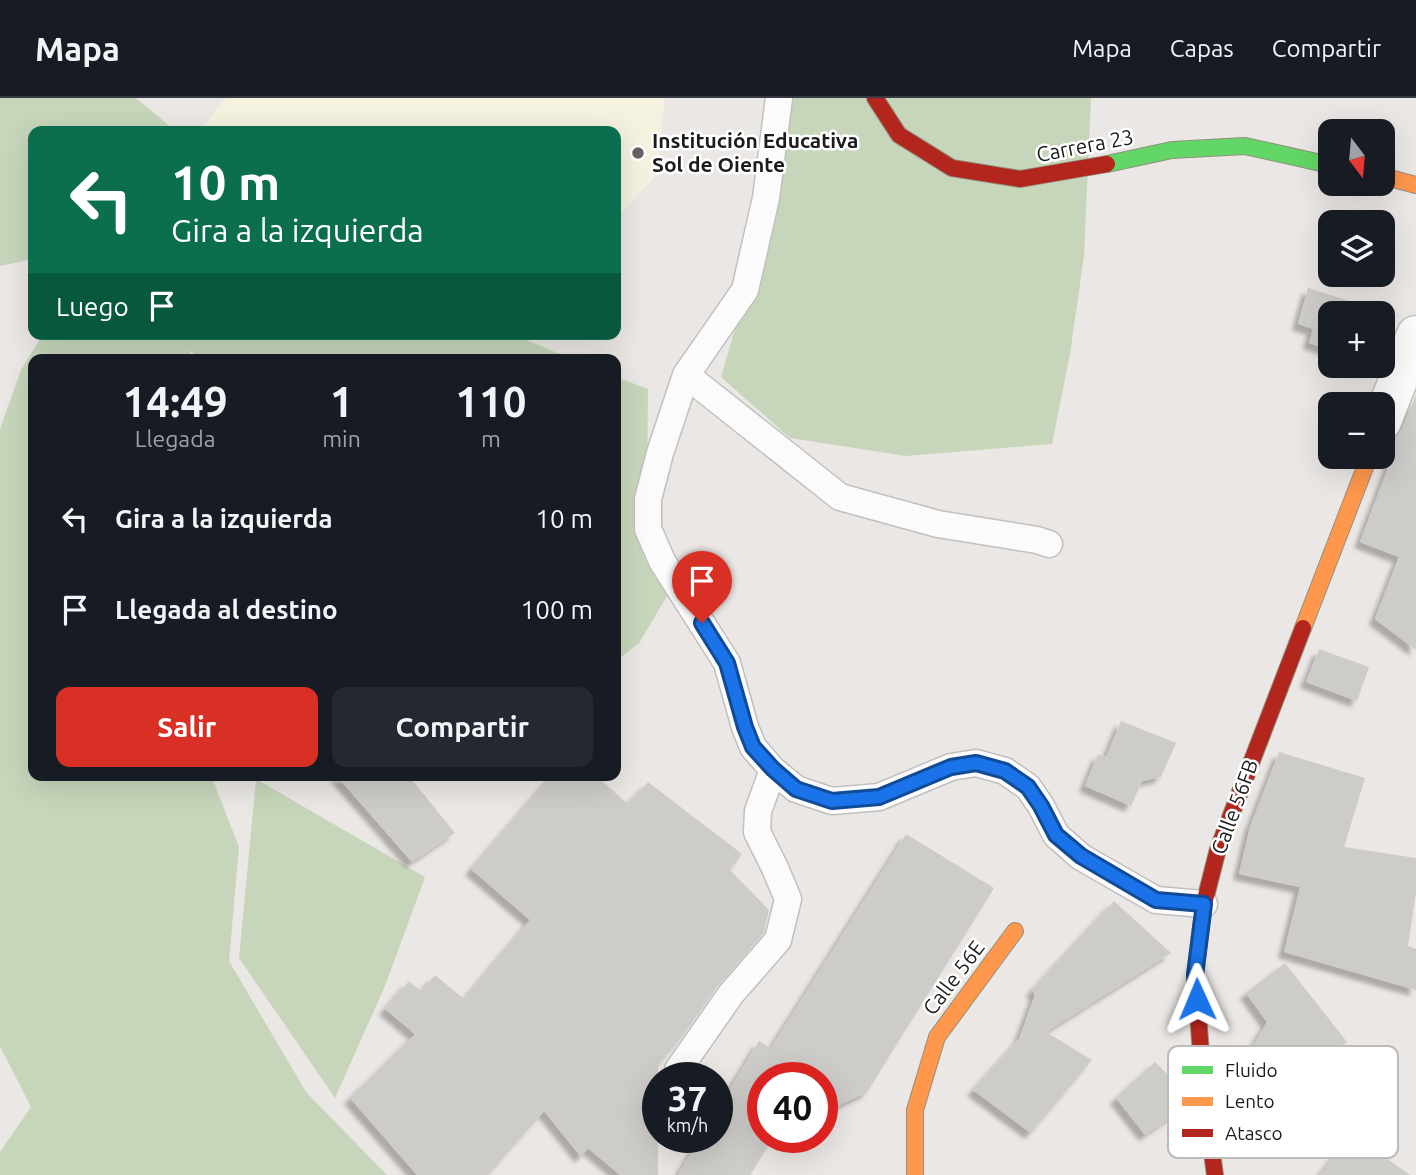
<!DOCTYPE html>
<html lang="es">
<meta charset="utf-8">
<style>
body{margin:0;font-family:Ubuntu,sans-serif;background:#242831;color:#f1f3f6;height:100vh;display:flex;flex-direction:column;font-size:26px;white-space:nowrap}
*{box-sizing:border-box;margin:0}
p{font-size:23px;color:#9ea1a6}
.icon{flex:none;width:38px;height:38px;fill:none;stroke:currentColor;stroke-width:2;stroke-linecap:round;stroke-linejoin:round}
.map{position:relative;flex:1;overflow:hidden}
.side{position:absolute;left:28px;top:256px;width:593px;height:427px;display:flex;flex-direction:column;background:#171b24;border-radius:14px;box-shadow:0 7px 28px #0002}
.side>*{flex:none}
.banner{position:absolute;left:28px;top:28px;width:593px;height:214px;border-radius:14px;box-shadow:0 7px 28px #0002;background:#0b6e4f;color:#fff;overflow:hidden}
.needle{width:46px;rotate:164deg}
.fabs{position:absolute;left:1318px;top:21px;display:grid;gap:14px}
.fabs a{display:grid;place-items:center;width:77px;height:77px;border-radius:14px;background:#171b24;box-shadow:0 7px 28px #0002;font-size:35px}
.speed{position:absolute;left:642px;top:964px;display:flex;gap:14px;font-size:35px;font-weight:700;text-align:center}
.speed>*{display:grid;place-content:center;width:91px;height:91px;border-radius:50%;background:#171b24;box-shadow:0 7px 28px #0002;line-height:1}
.speed small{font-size:18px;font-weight:400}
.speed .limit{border:10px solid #d22;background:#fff;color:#111}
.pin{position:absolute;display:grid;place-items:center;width:60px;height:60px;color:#fff;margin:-72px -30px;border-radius:50% 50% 50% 0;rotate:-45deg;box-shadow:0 0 7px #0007}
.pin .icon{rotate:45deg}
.me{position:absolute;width:77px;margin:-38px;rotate:359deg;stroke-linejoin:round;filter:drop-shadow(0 0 5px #0008)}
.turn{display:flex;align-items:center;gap:24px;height:147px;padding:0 28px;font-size:32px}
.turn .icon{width:91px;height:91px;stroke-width:2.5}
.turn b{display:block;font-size:49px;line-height:60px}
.then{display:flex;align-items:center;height:66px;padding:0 28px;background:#0003;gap:14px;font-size:26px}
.eta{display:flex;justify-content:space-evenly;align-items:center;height:119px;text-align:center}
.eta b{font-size:42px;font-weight:700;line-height:49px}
.primary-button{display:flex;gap:14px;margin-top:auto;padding:14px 28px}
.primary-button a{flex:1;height:80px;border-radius:14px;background:#d93025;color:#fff;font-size:28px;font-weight:700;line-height:80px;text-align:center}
.primary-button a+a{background:#242831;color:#f1f3f6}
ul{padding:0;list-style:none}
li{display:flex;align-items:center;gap:21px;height:91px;padding:0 28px}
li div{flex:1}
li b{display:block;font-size:26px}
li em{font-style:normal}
header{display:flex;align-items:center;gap:42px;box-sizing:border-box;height:98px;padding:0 35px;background:#171b24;border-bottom:2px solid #363941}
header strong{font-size:33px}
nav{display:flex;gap:38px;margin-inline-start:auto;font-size:24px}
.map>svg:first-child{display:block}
.education{fill:#f4f1df}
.forest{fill:#c7d6bb}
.building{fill:#ceccc9;filter:url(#shadow)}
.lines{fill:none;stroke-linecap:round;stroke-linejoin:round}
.lane-casing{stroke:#c1c0bf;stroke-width:29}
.street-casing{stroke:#c1c0bf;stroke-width:41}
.fast-casing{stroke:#91917e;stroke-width:18}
.slow-casing{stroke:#91917e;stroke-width:18}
.jam-casing{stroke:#91917e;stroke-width:18}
.lane{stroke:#fcfbfb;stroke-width:26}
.street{stroke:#fcfbfb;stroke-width:38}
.fast{stroke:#63d668;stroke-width:16}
.slow{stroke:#ff974d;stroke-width:16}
.jam{stroke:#b3261e;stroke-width:16}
.route-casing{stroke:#114b97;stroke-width:18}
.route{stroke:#1a73e8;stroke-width:12}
.poi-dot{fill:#646362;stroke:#fff;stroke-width:2.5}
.labels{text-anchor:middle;stroke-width:5;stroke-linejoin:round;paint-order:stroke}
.poi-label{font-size:21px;font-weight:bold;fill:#1c1c1c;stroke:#fff;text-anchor:start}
.street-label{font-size:21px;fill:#1c1c1c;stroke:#fff}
.key{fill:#fff;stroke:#bbb;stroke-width:2}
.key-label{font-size:19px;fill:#1c1c1c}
</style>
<header>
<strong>Mapa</strong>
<nav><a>Mapa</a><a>Capas</a><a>Compartir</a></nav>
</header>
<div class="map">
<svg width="1416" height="1077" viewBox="0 0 1416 1077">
<defs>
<filter id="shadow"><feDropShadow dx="-6" dy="6" stdDeviation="2" flood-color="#0004"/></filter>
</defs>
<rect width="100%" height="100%" fill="#eae7e4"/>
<!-- education -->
<path class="education" d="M 226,0 L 665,0 L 657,77 L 616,120 L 616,33 L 199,33 Z"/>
<!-- forest -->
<path class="forest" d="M 0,0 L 136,0 L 173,31 L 171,33 L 33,33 L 33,158 L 28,162 L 0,168 Z
M 777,0 L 1091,0 L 1084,158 L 1070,256 L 1052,346 L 906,358 L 790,340 L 721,279 L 749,182 Z
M 43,236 L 512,236 L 572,261 L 200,261 L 191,253 L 186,261 L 33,261 L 33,677 L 211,677 L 239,749 L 229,863 L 306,994 L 387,1077 L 0,1077 L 0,1054 L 31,1009 L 0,948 L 0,331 L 21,272 Z
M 616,279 L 648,291 L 647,424 L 682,473 L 639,545 L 616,563 Z
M 256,681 L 425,779 L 385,888 L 335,1000 L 239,860 Z"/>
<!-- building -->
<path class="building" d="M 1308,190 L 1394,217 L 1382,250 L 1382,215 L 1330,215 L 1330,252 L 1309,245 L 1313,231 L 1298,226 Z
M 1416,297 L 1416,552 L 1375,521 L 1399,459 L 1360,444 L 1389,367 L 1390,354 L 1396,340 L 1402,331 Z
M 1319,551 L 1369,569 L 1357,603 L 1306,584 Z
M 1121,623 L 1176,645 L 1161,679 L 1142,683 L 1131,708 L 1085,688 L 1098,656 L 1106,659 Z
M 1279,654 L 1365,680 L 1344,749 L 1416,760 L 1416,794 L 1408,848 L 1416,851 L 1416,892 L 1284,854 L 1300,789 L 1239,776 L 1250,729 Z
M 336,677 L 408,677 L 455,735 L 412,764 Z
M 552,677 L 595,677 L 628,706 L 648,684 L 742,756 L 730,772 L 769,812 L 764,835 L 719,886 L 682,939 L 658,967 L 658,1077 L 620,1077 L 588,1050 L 581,1059 L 544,1013 L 488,1077 L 417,1077 L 350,1000 L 415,936 L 385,911 L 409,883 L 421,893 L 435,877 L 464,901 L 530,822 L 471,771 Z
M 906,736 L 994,790 L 867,994 L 827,1013 L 822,1011 L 822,980 L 763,980 L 763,1040 L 773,1040 L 750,1077 L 678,1077 L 700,1040 L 718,1040 L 718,1011 L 759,943 L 771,950 Z
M 1114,803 L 1171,855 L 1046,934 L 1092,962 L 1031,1035 L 973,992 L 1019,941 L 1035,897 L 1032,892 Z
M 1285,865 L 1347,944 L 1284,987 L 1298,997 L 1271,1045 L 1230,1021 L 1226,995 L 1267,924 L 1246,895 Z
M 1155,964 L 1182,991 L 1184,1010 L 1145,1037 L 1116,1000 Z
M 1351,1035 L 1410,1077 L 1320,1077 Z"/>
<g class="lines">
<defs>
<path id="lane" d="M 779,0 L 766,100 L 745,192 L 686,277 L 660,355 L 648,401 L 648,431 L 662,463 L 727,565 L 745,629 L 753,649 L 773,672 L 796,691 L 832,703 L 879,699 L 951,669 L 976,665 L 1005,673 L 1028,689 L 1041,708 L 1056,737 L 1081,759 L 1156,802 L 1204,806
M 686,277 L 840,399 L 938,426 L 1037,442 L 1049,446
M 678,972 L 731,896 L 778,842 L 788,801 L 775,770 L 757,734 L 758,713 L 773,672"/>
<path id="street" d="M 1382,323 L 1416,237"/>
<path id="fast" d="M 1107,66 L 1172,52 L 1245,48 L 1330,67"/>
<path id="slow" d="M 1382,78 L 1416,87
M 1303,530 L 1369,359
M 915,1077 L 915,1012 L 937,939 L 1015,833"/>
<path id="jam" d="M 875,0 L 899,37 L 952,70 L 1020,81 L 1107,66
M 1215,1077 L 1204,995 L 1195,877 L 1204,806 L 1218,751 L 1303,530"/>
</defs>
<!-- lane casing -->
<use href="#lane" class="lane-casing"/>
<!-- street casing -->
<use href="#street" class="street-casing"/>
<!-- fast casing -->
<use href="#fast" class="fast-casing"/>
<!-- slow casing -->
<use href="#slow" class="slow-casing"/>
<!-- jam casing -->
<use href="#jam" class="jam-casing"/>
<!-- lane -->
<use href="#lane" class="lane"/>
<!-- street -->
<use href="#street" class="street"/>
<!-- fast -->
<use href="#fast" class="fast"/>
<!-- slow -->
<use href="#slow" class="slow"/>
<!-- jam -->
<use href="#jam" class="jam"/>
</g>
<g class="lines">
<defs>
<path id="route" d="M 702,525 L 727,565 L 745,629 L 753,649 L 773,671 L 796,691 L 832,703 L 879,699 L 951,669 L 976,665 L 1005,673 L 1028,689 L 1041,708 L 1056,737 L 1081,758 L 1156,802 L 1204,806 L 1195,877 L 1197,901"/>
</defs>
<!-- route casing -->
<use href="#route" class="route-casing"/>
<!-- route -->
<use href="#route" class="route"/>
</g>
<!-- markers -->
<circle class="poi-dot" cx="638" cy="55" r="7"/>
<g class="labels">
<!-- poi labels -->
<g class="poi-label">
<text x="652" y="50">Institución Educativa<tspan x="652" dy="24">Sol de Oiente</tspan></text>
</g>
<!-- street labels -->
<g class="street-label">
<text transform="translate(1085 48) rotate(-11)" y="7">Carrera 23</text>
<text transform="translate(1235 709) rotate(-70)" y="7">Calle 56FB</text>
<text transform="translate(954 880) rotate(-53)" y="7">Calle 56E</text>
</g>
</g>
<!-- legend -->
<rect x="1168" y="948" width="230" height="112" rx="10" class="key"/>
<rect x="1182" y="968" width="31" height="8" fill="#63d668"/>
<rect x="1182" y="999" width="31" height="9" fill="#ff974d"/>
<rect x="1182" y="1031" width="31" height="8" fill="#b3261e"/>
<g class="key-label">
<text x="1225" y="979">Fluido</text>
<text x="1225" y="1010">Lento</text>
<text x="1225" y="1042">Atasco</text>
</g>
</svg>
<div class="fabs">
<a><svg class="needle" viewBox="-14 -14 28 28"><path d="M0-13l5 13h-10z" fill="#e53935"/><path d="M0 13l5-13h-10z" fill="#9ea1a6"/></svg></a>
<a><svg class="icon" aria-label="layers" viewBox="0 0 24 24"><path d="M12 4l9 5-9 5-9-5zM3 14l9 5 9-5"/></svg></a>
<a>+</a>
<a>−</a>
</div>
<div class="speed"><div>37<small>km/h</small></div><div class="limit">40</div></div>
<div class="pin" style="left:702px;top:525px;background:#d93025"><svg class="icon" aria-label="arrive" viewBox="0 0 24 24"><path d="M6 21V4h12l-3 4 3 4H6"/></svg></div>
<svg class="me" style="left:1197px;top:901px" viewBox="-20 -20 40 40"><path d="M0-17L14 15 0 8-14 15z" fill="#1a73e8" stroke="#fff" stroke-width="4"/></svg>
<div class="banner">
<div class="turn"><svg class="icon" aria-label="left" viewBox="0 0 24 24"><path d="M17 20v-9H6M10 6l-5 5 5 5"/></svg><div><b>10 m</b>Gira a la izquierda</div></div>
<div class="then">Luego<svg class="icon" aria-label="arrive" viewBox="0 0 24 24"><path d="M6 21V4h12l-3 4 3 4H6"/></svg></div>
</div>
<section class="side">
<div class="eta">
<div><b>14:49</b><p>Llegada</p></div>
<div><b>1</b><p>min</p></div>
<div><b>110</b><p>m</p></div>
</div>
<ul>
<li><svg class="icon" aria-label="left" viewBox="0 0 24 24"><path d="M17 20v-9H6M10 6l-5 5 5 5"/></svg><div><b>Gira a la izquierda</b></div><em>10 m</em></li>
<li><svg class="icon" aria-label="arrive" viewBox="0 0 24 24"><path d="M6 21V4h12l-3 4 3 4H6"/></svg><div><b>Llegada al destino</b></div><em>100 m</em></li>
</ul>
<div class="primary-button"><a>Salir</a><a>Compartir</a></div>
</section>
</div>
